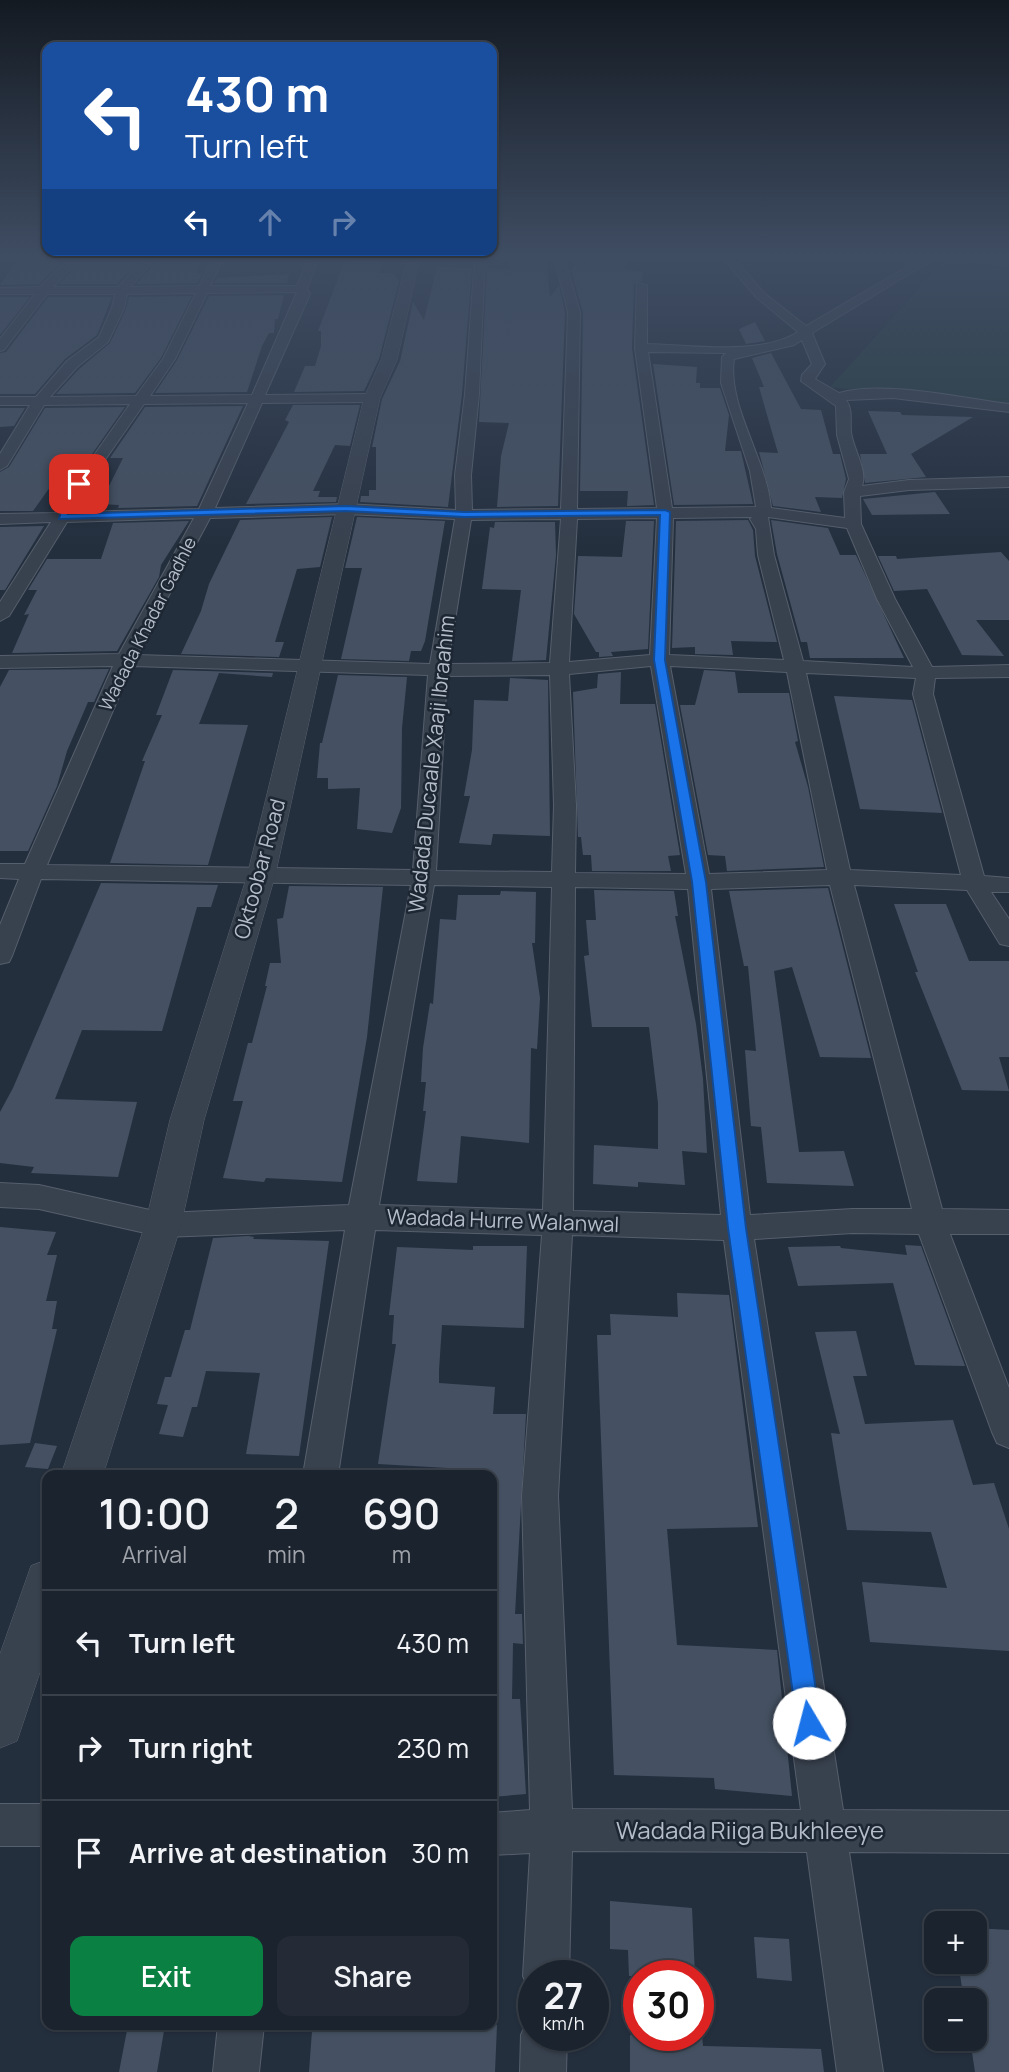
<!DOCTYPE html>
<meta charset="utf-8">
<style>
body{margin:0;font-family:Manrope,sans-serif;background:#242b36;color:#f1f3f6;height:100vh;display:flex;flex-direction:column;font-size:26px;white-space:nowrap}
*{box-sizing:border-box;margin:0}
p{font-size:23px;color:#a0a4aa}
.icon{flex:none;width:38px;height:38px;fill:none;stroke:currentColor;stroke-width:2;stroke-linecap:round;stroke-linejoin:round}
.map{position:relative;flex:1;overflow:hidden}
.side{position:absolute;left:42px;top:1470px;width:455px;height:560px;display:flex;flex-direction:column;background:#1b232e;border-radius:14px;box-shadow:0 2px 5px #0004,0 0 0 2px #39404a}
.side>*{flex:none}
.hud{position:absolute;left:42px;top:42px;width:455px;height:214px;border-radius:14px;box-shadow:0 2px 5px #0004,0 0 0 2px #39404a;background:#1a4fa0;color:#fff;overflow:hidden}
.fabs{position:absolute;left:924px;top:1911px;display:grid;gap:14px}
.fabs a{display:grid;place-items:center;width:63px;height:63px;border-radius:14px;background:#1b232e;box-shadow:0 2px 5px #0004,0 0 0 2px #39404a;font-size:35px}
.speed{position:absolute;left:518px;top:1960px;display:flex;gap:14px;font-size:35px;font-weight:700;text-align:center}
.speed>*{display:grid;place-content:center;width:91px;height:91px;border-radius:50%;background:#1b232e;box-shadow:0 2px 5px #0004,0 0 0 2px #39404a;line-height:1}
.speed small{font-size:18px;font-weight:400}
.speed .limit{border:10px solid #d22;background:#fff;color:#111}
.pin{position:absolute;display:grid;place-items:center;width:60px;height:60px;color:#fff;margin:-30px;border-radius:14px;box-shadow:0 4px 10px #0006}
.me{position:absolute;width:77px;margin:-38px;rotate:352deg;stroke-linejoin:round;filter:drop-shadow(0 0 5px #0008)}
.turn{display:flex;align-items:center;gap:24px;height:147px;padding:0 28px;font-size:32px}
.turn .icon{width:91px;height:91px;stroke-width:2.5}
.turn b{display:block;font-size:49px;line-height:60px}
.lanes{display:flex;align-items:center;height:66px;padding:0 28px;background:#0003;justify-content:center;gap:35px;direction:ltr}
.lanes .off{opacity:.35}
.eta{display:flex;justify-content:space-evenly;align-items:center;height:119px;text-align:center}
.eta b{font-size:42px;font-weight:600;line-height:49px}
.cta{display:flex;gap:14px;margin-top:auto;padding:14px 28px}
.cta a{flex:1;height:80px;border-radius:14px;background:#0b8043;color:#fff;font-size:28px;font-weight:600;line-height:80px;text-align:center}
.cta a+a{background:#242b36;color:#f1f3f6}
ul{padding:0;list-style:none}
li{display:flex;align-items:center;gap:21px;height:105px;padding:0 28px;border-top:2px solid #39404a}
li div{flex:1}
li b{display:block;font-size:26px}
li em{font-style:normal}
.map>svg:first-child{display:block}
.green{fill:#263c3f}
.building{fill:#455162}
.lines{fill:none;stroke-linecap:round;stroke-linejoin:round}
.minor-casing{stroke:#565f6c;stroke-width:2}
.tertiary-casing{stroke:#565f6c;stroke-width:1}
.minor{fill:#38414e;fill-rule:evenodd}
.tertiary{fill:#38414e;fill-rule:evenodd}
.route{fill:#1a73e8;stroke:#114b97;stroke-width:2}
.labels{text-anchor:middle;stroke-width:5;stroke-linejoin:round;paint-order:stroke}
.far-street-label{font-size:18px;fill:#b4bcc9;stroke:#1d2633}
.street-label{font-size:21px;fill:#b4bcc9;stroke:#1d2633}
.near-street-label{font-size:24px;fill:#b4bcc9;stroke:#1d2633}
</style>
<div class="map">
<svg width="1009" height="2072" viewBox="0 0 1009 2072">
<rect width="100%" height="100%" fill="#242f3e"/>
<!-- green -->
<path class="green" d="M 945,260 L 1009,269 L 1009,408 L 830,387 Z"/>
<!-- building -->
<path class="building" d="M 20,257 L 58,257 L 55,259 L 61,260 L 58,262 L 61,262 L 39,284 L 0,285 Z
M 358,257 L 383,257 L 379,273 L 394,273 L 399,281 L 379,359 L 364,391 L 294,392 L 305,366 L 315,366 L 321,346 L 321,331 L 318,331 L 345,260 L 358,259 Z
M 588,257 L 629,257 L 624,269 L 643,272 L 642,281 L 634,283 L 632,348 L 654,505 L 627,506 L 628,491 L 580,491 L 583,312 L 571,270 L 576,263 L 585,264 Z
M 510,260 L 546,260 L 550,297 L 559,285 L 565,312 L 558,506 L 497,507 L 501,456 L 509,423 L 479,422 L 487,268 L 510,269 Z
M 157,261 L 196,261 L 200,263 L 196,273 L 203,273 L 197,283 L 136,284 Z
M 80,262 L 138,262 L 117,284 L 59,284 Z
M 437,267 L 472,268 L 462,394 L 448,507 L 360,502 L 361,496 L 369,496 L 369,490 L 376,490 L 376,447 L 372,447 L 382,399 L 400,361 L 413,302 L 424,320 Z
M 289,274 L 287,283 L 214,283 L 217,278 Z
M 284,295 L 278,319 L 275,319 L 274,333 L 269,333 L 262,346 L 247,392 L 155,393 L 177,360 L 209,296 Z
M 192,296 L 161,358 L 135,393 L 56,394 L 79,369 L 110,343 L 126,309 L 129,297 Z
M 0,297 L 30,297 L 0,335 Z
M 48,297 L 112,297 L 97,335 L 65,359 L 35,394 L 0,394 L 0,353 L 6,352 Z
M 755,322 L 765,341 L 746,344 L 739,329 Z
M 771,353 L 801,409 L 821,410 L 833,454 L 840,454 L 846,479 L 842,498 L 815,497 L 821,512 L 773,506 L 759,452 L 778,453 L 759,387 L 764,387 L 752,358 Z
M 653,364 L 697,367 L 696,383 L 700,383 L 700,388 L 720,388 L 729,415 L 725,451 L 741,451 L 753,504 L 674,505 Z
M 293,405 L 360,405 L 350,446 L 335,445 L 313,491 L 320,491 L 318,497 L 337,497 L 336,502 L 246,504 L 289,422 L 285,420 Z
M 243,406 L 197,506 L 118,508 L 119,505 L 100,504 L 123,458 L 110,458 L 145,407 Z
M 125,407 L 90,457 L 72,456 L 33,511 L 0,511 L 0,472 L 9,467 L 45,408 Z
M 0,408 L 25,408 L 14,426 L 0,427 Z
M 868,411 L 900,412 L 902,415 L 973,417 L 911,454 L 926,477 L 865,483 L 860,454 L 887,454 Z
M 935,492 L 950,514 L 872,515 L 863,499 Z
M 332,517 L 320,567 L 297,569 L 275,642 L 284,642 L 279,657 L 181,654 L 201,611 L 209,584 L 240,520 Z
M 357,517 L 445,521 L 425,641 L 421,651 L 411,651 L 409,661 L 341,659 L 362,568 L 345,568 Z
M 748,520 L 753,530 L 755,556 L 777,642 L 731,641 L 733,655 L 695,654 L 695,647 L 672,648 L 676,521 Z
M 771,520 L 828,528 L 840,555 L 856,555 L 904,658 L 810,658 L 807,642 L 801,642 L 777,554 Z
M 189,521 L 161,565 L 159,577 L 117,651 L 12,653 L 29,614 L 24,615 L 37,590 L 28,590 L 47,559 L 101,559 L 113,523 Z
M 626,521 L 654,521 L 648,649 L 611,652 L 613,656 L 599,657 L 599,652 L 596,652 L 574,614 L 578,556 L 622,557 Z
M 495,522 L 555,522 L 556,555 L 546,660 L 512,661 L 521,590 L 482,589 L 490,527 L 494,528 Z
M 44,526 L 5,590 L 0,590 L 0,527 Z
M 1001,552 L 1009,561 L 1009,620 L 976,620 L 1004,656 L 962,655 L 927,589 L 894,591 L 878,556 L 896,556 L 897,559 Z
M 109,669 L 94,702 L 88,702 L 67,751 L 57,786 L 28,851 L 0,851 L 0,687 L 9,670 Z
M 173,670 L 273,673 L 272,677 L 219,673 L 199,724 L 248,725 L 208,865 L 110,863 L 145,761 L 142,761 L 162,715 L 156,715 Z
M 704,670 L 735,672 L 738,693 L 789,693 L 798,741 L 795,742 L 808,787 L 824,867 L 727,871 L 725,856 L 708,855 L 680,705 L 695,705 Z
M 621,672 L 620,704 L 655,704 L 680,855 L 668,856 L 671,871 L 592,871 L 591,855 L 583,855 L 581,837 L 578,837 L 573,692 L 597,688 L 598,674 Z
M 338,675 L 407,677 L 402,728 L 401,808 L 392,833 L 357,829 L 360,788 L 328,789 L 328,778 L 317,778 L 320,743 L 322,743 Z
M 510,678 L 548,680 L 550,836 L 493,834 L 491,845 L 459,843 L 470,796 L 464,796 L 472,750 L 474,700 L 508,701 Z
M 834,696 L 912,700 L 942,813 L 860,809 Z
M 101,883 L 218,885 L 211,907 L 197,907 L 162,1031 L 82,1030 L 55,1099 L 137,1102 L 118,1177 L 31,1173 L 34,1167 L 0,1163 L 0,1112 L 13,1088 Z
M 289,886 L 383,887 L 367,1037 L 342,1182 L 266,1178 L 264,1182 L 223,1178 L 243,1101 L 233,1101 L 248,1043 L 252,1043 L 267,986 L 265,986 L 270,963 L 281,963 L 277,919 L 283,918 Z
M 828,888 L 871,1058 L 820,1057 L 792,967 L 774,971 L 799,1152 L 844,1151 L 854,1186 L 767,1183 L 761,1127 L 751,1126 L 745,1050 L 756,1051 L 748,966 L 744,966 L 729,891 Z
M 594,890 L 674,891 L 678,916 L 675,916 L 696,1024 L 703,1079 L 707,1153 L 682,1151 L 685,1185 L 638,1182 L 638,1187 L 593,1184 L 594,1145 L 658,1149 L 658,1103 L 649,1027 L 592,1027 L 584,956 L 589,955 L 586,920 L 596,920 Z
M 501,891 L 536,892 L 535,943 L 532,943 L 540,998 L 537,1049 L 531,1048 L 529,1143 L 461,1136 L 457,1183 L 417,1181 L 426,1111 L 423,1111 L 426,1082 L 421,1082 L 423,1048 L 430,1003 L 433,1004 L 440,919 L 456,920 L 458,895 L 500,895 Z
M 894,904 L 946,904 L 969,961 L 1009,961 L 1009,1057 L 999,1057 L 1009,1091 L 962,1090 L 915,972 L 918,972 Z
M 0,1227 L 56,1232 L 47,1255 L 57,1255 L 46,1301 L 57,1301 L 52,1329 L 57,1329 L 30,1443 L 0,1445 Z
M 248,1236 L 254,1237 L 253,1239 L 329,1241 L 299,1456 L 246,1454 L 260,1373 L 206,1371 L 197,1407 L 192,1407 L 183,1437 L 159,1434 L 168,1405 L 157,1404 L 165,1377 L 171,1377 L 185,1330 L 190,1330 L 213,1238 Z
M 905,1245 L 921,1246 L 965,1366 L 915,1365 L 893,1283 L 798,1286 L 788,1247 L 840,1246 L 841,1248 L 907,1255 Z
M 473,1246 L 527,1246 L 524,1328 L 442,1325 L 439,1370 L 439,1383 L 495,1387 L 493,1414 L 526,1414 L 515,1614 L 522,1614 L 523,1644 L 513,1643 L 512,1699 L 520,1699 L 526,1794 L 492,1797 L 492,1475 L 465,1475 L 465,1469 L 378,1464 L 396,1344 L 392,1344 L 394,1315 L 389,1315 L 397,1247 L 473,1250 Z
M 677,1293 L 729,1295 L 758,1527 L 667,1529 L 677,1645 L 777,1650 L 792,1796 L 715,1789 L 714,1778 L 614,1775 L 597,1335 L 611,1335 L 610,1314 L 678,1317 Z
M 856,1331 L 867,1376 L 853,1376 L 865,1424 L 953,1420 L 973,1485 L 994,1483 L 1009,1529 L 1009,1651 L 870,1642 L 862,1582 L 947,1588 L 931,1532 L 847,1530 L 831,1433 L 840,1434 L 815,1332 Z
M 35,1443 L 57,1446 L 48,1469 L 25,1467 Z
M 610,1901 L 692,1908 L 695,1976 L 629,1976 L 628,1950 L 610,1949 Z
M 975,1928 L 1009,1930 L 1009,2072 L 975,2072 L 970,2039 L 975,2039 L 975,2000 L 964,2000 L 958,1962 L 975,1962 Z
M 754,1937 L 789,1939 L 792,1981 L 757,1978 Z
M 128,2025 L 165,2025 L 157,2072 L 119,2072 Z
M 415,2025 L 497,2025 L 495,2072 L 309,2072 L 312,2031 L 415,2031 Z
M 630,2035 L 702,2035 L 703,2046 L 821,2049 L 824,2072 L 630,2072 Z"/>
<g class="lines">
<defs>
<path id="minor" d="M 70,257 L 81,257 L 53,287 L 118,287 L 146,257 L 157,257 L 130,287 L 199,286 L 214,257 L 224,257 L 210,286 L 297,286 L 309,257 L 319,257 L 307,289 L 310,294 L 265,395 L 372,394 L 379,398 L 372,402 L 262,403 L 215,508 L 346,504 L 456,510 L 455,475 L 465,394 L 475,257 L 485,257 L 479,394 L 471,475 L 472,510 L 561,509 L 568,312 L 554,257 L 564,257 L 580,312 L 577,509 L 657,508 L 635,348 L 637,283 L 647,285 L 647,344 C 692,345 760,356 798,332 L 756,297 L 722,257 L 733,257 L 764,293 L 806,326 L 924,257 L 1009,260 L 1009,266 L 937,257 L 812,333 L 825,364 L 815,379 L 839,393 C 883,380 962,398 1009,404 L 1009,412 L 893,398 L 846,400 C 853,409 850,421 851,432 C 853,449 868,470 862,486 L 909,480 L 1009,477 L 1009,487 L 909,490 L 860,496 L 861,524 L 895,599 L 932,667 L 1009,665 L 1009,677 L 935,678 L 933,694 L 984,876 L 1009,878 L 1009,892 L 991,892 L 1009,919 L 1009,946 L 1000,944 L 967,890 L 854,885 L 942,1209 L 1009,1210 L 1009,1234 L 950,1234 L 1009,1388 L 1009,1448 L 997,1443 L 992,1432 L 919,1234 L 853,1233 L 754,1239 L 843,1810 L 1009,1811 L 1009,1853 L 849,1852 L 883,2072 L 837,2072 L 807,1852 L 572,1851 L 569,1976 L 534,1976 L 534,1993 L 530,1992 L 523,1976 L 530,1853 L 492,1855 L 492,1813 L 530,1810 L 522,1496 L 542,1235 L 375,1230 L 338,1475 L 303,1475 L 345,1230 L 163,1237 L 39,1209 L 0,1207 L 0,1183 L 39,1185 L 163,1213 L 349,1205 L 411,885 L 41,879 L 12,956 L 9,962 L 0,964 L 0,925 L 19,879 L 0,878 L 0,864 L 25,864 L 113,666 L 0,668 L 0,656 L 119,654 L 194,518 L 67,522 L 9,616 L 0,621 L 0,602 L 51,522 L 0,524 L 0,514 L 56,513 L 63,492 L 83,471 L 130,404 L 44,405 L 7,466 L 0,470 L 0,454 L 30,405 L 0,405 L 0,397 L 36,397 L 67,361 L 99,337 L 112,308 L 115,294 L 47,294 L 4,350 L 0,351 L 0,339 L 35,294 L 0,294 L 0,288 L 40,287 ZM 297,292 L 252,395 L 150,396 L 175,359 L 207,293 ZM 196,293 L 163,359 L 136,396 L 50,397 L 77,367 L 108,342 L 124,308 L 127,294 ZM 802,340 L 812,364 L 802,375 L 801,381 L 836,406 L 837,435 L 849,479 L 844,492 L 845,518 L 771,508 C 767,459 727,406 734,359 L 794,345 ZM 648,352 L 726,353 L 722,357 L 721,383 L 750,471 L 756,507 L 672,508 ZM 248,403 L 199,509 L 72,512 L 78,493 L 93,477 L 144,404 ZM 346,514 L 455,519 L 430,664 L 137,655 L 210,518 ZM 752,517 L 750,519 L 756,529 L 758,555 L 784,660 L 669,655 L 673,518 ZM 768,517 L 847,528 L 877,599 L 913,667 L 803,661 L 774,555 ZM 657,518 L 650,655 L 569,662 L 577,519 ZM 561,519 L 550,663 L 448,664 L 471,520 ZM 132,666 L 428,675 L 413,870 L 47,865 ZM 651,666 L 686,874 L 575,873 L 576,805 L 569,674 ZM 670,666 L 787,672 L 827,870 L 709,874 ZM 806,673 L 916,678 L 913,694 L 961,875 L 850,870 ZM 550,675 L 554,805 L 552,872 L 436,871 L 447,676 ZM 434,885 L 552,887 L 543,1210 L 379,1205 ZM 830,885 L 912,1209 L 853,1209 L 750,1215 L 711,889 ZM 575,887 L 688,889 L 721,1215 L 573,1211 ZM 572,1235 L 724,1240 L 801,1810 L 572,1809 L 558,1496 Z
M 736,257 L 872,257 L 867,260 L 741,260 Z
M 0,1804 L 47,1804 L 47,1846 L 0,1846 Z
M 534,2016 L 534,2035 L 567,2035 L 566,2072 L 520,2072 L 521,2035 L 528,2019 Z
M 218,2025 L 264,2025 L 259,2072 L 213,2072 Z"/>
<path id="tertiary" d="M 408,257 L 420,257 L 397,360 L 380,398 L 275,876 L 204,1120 L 181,1225 L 103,1475 L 61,1475 L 145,1225 L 170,1120 L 247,876 L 364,398 L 381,360 Z
M 47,1560 L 47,1651 L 17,1741 L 0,1748 L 0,1654 L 31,1566 Z"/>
</defs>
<!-- minor casing -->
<use href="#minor" class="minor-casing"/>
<!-- tertiary casing -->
<use href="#tertiary" class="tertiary-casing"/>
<!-- minor -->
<use href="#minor" class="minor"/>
<!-- tertiary -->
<use href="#tertiary" class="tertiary"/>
</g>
<!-- sky -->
<linearGradient id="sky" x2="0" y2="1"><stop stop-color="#141a22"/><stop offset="0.47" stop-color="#3f4d63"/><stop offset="1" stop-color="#3f4d63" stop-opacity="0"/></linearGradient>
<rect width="1009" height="547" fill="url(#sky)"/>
<!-- route -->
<path class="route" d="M 75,482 L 83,484 L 75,493 L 68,514 L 346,506 L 464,512 L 665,510 L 670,512 L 665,660 L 706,882 L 746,1228 L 821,1723 L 817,1731 L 809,1735 L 800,1731 L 797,1723 L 728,1228 L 692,882 L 654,660 L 660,515 L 464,517 L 346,511 L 59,519 L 66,492 Z"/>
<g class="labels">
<!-- far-street labels -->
<g class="far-street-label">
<text transform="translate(148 624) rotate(-63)" y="6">Wadada Khadar Gadhle</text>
</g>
<!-- street labels -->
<g class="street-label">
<text transform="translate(432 764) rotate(-84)" y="7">Wadada Ducaale Xaaji Ibraahim</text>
<text transform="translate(260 869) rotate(-75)" y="7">Oktoobar Road</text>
<text transform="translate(503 1221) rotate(2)" y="7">Wadada Hurre Walanwal</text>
</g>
<!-- near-street labels -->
<g class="near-street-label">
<text x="750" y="1839">Wadada Riiga Bukhleeye</text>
</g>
</g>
</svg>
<div class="fabs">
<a>+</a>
<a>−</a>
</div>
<div class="speed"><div>27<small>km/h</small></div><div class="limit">30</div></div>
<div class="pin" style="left:79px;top:484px;background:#d93025"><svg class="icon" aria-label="arrive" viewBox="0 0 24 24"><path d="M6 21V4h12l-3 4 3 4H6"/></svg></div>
<svg class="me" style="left:809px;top:1723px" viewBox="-20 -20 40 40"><circle r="19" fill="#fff"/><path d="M0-13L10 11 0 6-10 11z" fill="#1a73e8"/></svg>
<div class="hud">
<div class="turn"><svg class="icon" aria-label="left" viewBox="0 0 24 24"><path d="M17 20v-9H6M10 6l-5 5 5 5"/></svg><div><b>430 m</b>Turn left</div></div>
<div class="lanes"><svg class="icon" aria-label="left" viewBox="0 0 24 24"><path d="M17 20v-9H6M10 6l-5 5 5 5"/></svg><svg class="icon off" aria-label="ahead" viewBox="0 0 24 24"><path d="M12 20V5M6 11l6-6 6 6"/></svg><svg class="icon off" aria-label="right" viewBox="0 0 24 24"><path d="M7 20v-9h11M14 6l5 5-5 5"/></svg></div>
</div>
<section class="side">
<div class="eta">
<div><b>10:00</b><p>Arrival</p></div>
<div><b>2</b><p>min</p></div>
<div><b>690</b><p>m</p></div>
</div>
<ul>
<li><svg class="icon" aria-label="left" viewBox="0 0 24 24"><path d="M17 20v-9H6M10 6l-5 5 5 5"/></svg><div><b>Turn left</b></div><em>430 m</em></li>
<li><svg class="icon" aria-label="right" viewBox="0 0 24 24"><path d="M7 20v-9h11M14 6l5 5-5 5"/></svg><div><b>Turn right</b></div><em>230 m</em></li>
<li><svg class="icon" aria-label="arrive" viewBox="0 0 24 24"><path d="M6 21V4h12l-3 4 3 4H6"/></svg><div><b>Arrive at destination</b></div><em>30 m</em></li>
</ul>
<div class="cta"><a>Exit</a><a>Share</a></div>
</section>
</div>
